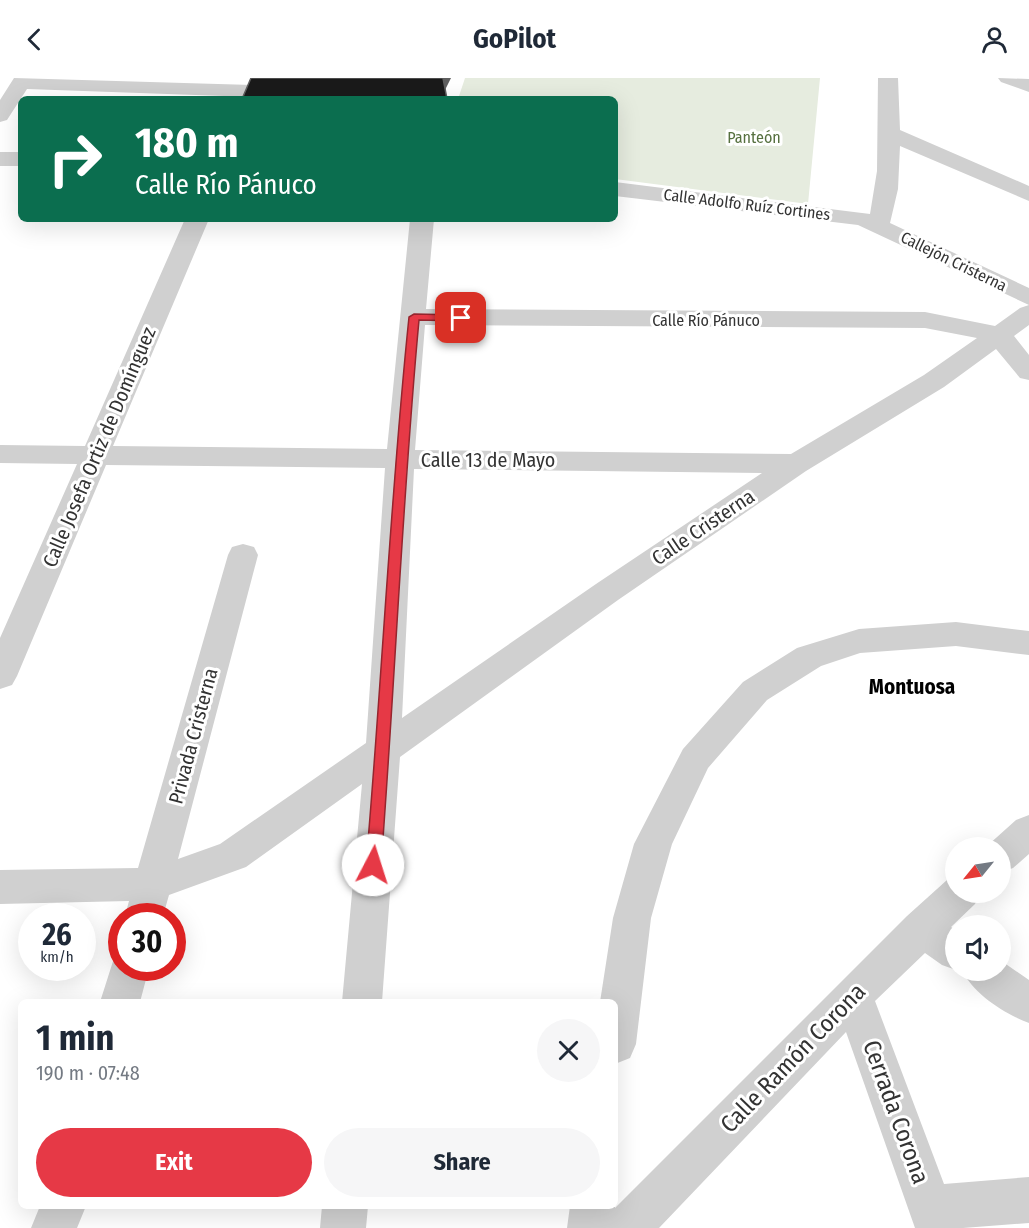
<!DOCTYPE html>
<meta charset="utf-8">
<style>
body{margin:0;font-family:"Fira Sans Condensed",sans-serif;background:#f6f6f7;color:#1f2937;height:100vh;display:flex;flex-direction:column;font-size:22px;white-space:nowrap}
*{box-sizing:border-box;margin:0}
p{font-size:20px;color:#747a83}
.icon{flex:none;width:33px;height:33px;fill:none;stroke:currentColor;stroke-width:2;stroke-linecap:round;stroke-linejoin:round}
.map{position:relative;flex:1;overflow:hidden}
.sheet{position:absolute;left:18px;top:921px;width:600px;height:210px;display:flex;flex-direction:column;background:#fff;border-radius:9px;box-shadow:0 6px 24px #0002}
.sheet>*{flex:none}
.guide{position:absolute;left:18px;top:18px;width:600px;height:126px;border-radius:9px;box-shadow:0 6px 24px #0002;background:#0b6e4f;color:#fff;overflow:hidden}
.needle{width:39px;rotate:240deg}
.buttons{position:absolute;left:945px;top:759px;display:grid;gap:12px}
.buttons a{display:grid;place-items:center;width:66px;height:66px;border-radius:50%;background:#fff;box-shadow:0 6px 24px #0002;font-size:30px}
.speed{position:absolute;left:18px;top:825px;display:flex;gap:12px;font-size:30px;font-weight:700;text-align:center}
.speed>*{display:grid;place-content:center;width:78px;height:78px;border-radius:50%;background:#fff;box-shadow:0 6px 24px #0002;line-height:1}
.speed small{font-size:15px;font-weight:400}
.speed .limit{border:9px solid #d22;background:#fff;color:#111}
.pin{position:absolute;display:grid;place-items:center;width:51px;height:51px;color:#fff;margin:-26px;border-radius:12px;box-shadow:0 3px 9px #0006}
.me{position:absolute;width:66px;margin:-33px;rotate:5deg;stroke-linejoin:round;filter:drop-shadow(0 0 4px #0008)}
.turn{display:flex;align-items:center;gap:21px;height:126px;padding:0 18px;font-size:27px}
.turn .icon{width:78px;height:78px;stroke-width:2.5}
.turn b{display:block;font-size:42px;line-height:51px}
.round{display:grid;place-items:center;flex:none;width:63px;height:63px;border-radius:32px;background:#f6f6f7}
.head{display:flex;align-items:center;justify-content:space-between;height:102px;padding:0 18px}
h1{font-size:36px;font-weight:700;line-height:45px}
.action{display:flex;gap:12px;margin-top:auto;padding:12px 18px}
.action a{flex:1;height:69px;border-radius:36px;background:#e63946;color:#fff;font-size:24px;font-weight:700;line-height:69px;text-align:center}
.action a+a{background:#f6f6f7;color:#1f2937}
header{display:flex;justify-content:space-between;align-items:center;height:78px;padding:0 18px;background:#fff;font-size:27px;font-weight:700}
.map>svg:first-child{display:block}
.green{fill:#e6ecdf}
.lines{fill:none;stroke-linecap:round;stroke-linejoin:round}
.street{fill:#d0d0d0;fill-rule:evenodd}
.shaded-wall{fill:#5f5f5f}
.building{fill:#1a1a1a;stroke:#5f5f5f;stroke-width:1.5}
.route{fill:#e63946;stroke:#96252e;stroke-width:1.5}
.labels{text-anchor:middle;stroke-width:6;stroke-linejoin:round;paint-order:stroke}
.far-park-label{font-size:16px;fill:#56703f;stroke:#fff}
.far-street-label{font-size:16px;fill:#333;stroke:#fff}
.street-label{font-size:20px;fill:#333;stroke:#fff}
.neighbourhood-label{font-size:21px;font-weight:bold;fill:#000;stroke:#fff}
.near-street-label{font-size:24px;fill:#333;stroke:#fff}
</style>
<header><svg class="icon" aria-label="back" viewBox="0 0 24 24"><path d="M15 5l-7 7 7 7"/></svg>GoPilot<svg class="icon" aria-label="person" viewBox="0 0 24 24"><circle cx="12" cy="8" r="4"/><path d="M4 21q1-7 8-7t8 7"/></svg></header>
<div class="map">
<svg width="1029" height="1150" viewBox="0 0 1029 1150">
<rect width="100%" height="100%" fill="#fff"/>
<!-- green -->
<path class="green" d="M 465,0 L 820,0 L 808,126 L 615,101 L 615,21 L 458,21 Z"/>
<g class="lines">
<!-- street -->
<path class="street" d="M 14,0 L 252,7 L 259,9 L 262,13 L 259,17 L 252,19 L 27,11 L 7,42 L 0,44 L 0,22 Z
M 878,0 L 898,0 L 900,52 L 1029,108 L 1029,123 L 900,68 L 898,111 L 890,145 L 1029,210 L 1029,227 L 858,147 L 615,118 L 615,104 L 870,136 L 877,93 Z
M 998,0 L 1029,1 L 1029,14 L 1001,4 Z
M 0,74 L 21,74 L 21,88 L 0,88 Z
M 185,141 L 209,141 L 113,368 L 387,371 L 410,141 L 434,141 L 426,231 L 925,234 L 995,248 L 1020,230 L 1029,227 L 1029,247 L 1014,258 L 1029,277 L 1029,302 L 1020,300 L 996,271 L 944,309 L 806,393 L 618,522 L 400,679 L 382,924 L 342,924 L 362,706 L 246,789 L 169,817 L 163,838 L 125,838 L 129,823 L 0,826 L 0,792 L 138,790 L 228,477 L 232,469 L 243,466 L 254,469 L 258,477 L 178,781 L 220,766 L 366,665 L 385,390 L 106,387 L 17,598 L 12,607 L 0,611 L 0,560 L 77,386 L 0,385 L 0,367 L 85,368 ZM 425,247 L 925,250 L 977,260 L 924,297 L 791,376 L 415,372 ZM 414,391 L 762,395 L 596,506 L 402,640 Z
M 956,544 L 1029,553 L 1029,577 L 956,568 L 860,575 L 821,588 L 767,622 L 708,690 L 672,766 L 651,840 L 636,966 L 630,980 L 615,986 L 615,924 L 600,924 L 613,840 L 634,766 L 683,671 L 743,604 L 797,570 L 859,551 Z
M 1029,737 L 1029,776 L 1013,790 L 1000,795 L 1000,770 L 986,770 L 987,768 L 1016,742 Z
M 956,799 L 956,814 L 980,814 L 975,826 L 951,849 L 956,852 L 956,892 L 942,887 L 925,875 L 875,923 L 944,1106 L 1029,1099 L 1029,1145 L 963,1150 L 915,1150 L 846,954 L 659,1150 L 567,1150 L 570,1128 L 615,1127 L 615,1130 L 907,838 L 947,802 Z
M 122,875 L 122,890 L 149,890 L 140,924 L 100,924 L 115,877 Z
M 1000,882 L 1029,902 L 1029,945 C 1005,936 973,916 962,892 L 1000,892 Z
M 40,1128 L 86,1128 L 77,1150 L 31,1150 Z
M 322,1128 L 368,1128 L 366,1150 L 320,1150 Z"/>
</g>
<!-- shaded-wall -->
<path class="shaded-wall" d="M 443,0 L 451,0 L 443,16 Z"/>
<!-- building -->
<path class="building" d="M 251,0 L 443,0 L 447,21 L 242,21 Z"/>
<!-- route -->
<path class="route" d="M 414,236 L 461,237 L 466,240 L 461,243 L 419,242 C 402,424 395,605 381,787 L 379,792 L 373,794 L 368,792 L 366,787 C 382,604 390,421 409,239 Z"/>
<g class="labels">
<!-- far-park labels -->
<g class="far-park-label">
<text x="754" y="65">Panteón</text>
</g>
<!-- far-street labels -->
<g class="far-street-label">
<text transform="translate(747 126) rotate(7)" y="6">Calle Adolfo Ruíz Cortines</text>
<text transform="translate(954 183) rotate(26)" y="6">Callejón Cristerna</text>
<text x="706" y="248">Calle Río Pánuco</text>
</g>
<!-- street labels -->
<g class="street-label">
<text transform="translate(99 369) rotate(-67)" y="7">Calle Josefa Ortiz de Domínguez</text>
<text x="488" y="389">Calle 13 de Mayo</text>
<text transform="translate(703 449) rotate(-34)" y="7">Calle Cristerna</text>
<text transform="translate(193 658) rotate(-75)" y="7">Privada Cristerna</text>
</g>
<!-- neighbourhood labels -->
<g class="neighbourhood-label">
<text x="912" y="616">Montuosa</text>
</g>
<!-- near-street labels -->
<g class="near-street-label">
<text transform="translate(793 980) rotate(-46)" y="8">Calle Ramón Corona</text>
<text transform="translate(896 1034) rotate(70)" y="8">Cerrada Corona</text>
</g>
</g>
</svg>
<div class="buttons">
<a><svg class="needle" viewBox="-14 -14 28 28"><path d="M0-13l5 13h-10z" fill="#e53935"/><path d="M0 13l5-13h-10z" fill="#747a83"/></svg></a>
<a><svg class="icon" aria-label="sound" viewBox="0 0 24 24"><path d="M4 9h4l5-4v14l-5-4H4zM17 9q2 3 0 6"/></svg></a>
</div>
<div class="speed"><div>26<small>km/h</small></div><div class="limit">30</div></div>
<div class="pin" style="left:461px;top:240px;background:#d93025"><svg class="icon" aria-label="arrive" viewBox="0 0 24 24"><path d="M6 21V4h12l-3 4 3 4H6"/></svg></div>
<svg class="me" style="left:373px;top:787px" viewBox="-20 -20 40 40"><circle r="19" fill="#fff"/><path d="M0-13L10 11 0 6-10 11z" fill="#e63946"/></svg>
<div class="guide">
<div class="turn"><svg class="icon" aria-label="right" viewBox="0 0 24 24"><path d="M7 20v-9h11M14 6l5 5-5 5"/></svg><div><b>180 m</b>Calle Río Pánuco</div></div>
</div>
<section class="sheet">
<div class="head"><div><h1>1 min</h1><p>190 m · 07:48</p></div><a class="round"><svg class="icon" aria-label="close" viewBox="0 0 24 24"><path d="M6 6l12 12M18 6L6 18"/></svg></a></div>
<div class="action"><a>Exit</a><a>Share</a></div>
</section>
</div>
